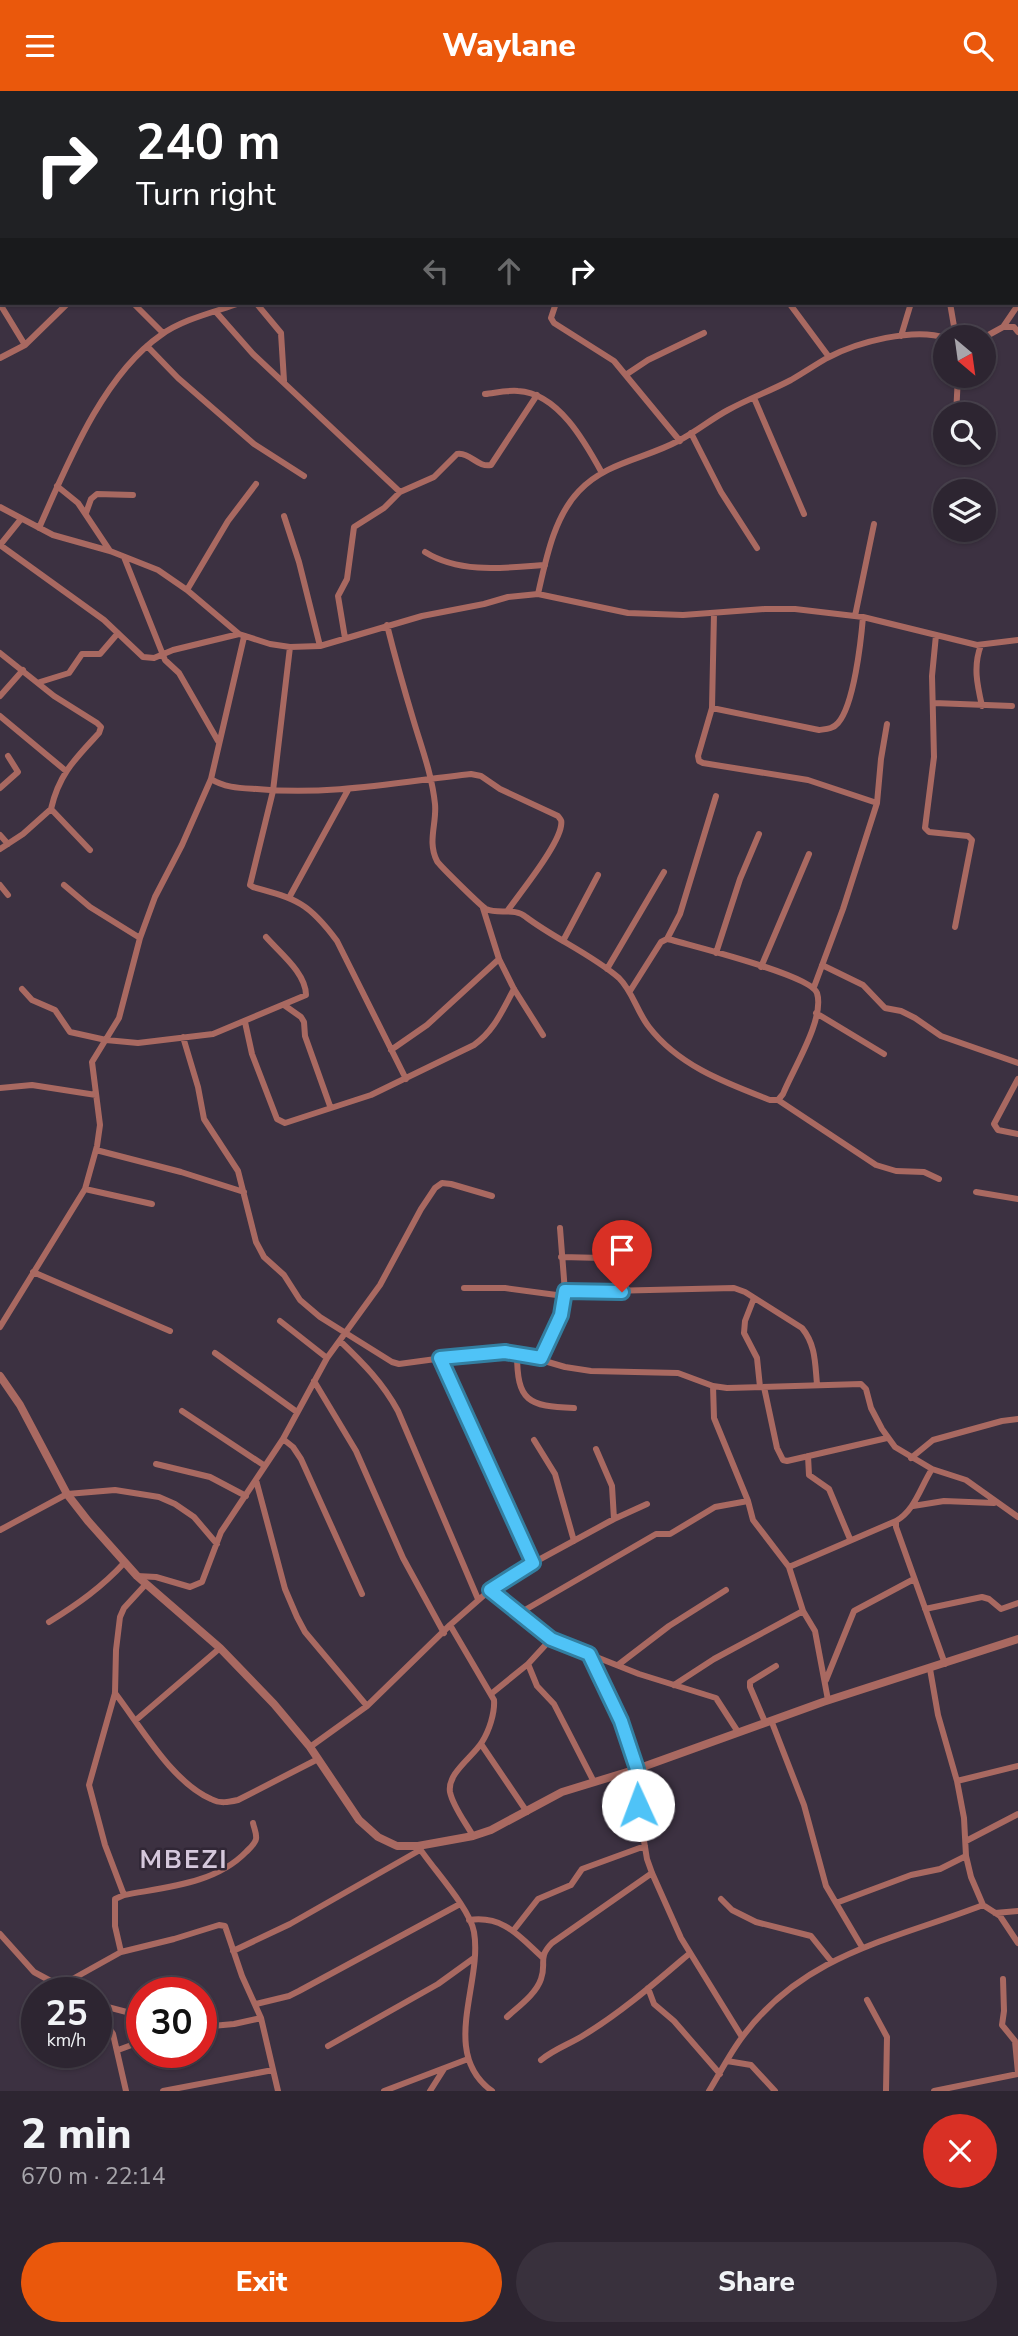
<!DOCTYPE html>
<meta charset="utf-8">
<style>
body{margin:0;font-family:"Nunito Sans",sans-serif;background:#39313d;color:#f1f3f6;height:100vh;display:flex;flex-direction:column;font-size:26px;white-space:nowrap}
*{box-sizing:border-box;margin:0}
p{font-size:23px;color:#a7a5ab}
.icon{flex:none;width:38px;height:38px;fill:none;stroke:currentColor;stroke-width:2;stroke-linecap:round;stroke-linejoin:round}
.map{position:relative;height:2000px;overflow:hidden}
.side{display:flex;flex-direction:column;background:#2d2531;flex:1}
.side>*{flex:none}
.hud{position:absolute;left:0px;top:0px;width:1018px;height:214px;box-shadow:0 2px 5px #0004,0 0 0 2px #48424d;background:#202124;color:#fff;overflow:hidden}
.needle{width:46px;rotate:151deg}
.buttons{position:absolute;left:933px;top:234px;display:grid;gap:14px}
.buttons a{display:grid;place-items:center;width:63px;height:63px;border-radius:50%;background:#2d2531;box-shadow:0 2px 5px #0004,0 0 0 2px #48424d;font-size:35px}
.speed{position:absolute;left:21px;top:1886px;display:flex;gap:14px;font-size:35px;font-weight:700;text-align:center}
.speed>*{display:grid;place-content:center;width:91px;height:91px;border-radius:50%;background:#2d2531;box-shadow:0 2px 5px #0004,0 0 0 2px #48424d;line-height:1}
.speed small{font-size:18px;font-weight:400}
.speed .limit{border:10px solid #d22;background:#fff;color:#111}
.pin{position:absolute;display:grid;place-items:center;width:60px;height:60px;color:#fff;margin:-72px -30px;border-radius:50% 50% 50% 0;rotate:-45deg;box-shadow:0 0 7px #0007}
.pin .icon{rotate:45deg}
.me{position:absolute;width:77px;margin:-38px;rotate:358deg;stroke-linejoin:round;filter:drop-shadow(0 0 5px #0008)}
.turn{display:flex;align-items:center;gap:24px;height:147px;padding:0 21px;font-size:32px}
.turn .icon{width:91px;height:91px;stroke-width:2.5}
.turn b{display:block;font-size:49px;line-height:60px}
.lanes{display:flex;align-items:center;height:66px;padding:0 21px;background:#0003;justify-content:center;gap:35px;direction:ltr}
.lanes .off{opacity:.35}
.round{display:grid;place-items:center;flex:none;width:74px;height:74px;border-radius:37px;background:#39313d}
.head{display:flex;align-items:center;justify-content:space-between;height:119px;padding:0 21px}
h1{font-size:42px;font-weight:800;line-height:52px}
.primary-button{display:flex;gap:14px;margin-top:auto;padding:14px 21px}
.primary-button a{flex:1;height:80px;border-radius:42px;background:#ea580c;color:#fff;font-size:28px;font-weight:800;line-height:80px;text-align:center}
.primary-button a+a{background:#39313d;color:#f1f3f6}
header{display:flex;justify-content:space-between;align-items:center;height:91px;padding:0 21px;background:#ea580c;color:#fff;font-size:32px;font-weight:800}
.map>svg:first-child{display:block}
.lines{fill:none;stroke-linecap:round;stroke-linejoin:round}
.minor{stroke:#a96961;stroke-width:6}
.tertiary{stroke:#a96961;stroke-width:8}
.route-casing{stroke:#337fa1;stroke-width:18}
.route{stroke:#4fc3f7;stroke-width:12}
.labels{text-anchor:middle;stroke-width:5;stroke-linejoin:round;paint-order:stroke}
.district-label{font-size:26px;font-weight:bold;letter-spacing:2px;fill:#d5c8dc;stroke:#312736}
</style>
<header><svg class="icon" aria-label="menu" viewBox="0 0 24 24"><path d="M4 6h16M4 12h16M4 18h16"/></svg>Waylane<svg class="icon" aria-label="search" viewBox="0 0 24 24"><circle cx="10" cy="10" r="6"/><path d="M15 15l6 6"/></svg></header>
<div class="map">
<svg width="1018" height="2000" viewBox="0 0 1018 2000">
<rect width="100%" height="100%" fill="#3c3141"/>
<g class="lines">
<!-- minor -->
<path class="minor" d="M 308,0 L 309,2
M 712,0 L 714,2
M 792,0 L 793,2
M 880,0 L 881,2
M 592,2 L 592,0
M 926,2 L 928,0
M 0,135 L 2,134
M 1017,154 L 1018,159
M 133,212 L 163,242
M 256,212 L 281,242 L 284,290
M 556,212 L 551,227 L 554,232 L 614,270 L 680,350
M 789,212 L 829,266
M 950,212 L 956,247
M 0,213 L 25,254
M 216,221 L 253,263 L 400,401
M 1003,236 L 1014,236 L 1018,241
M 901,245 L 911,212
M 983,247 L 1003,236 L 1018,214
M 147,255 L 178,287 L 254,353 L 304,385
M 0,267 L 25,254 L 68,212
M 627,283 L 648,269 L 704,242
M 485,303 C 495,302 507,299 518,300 C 558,302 585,351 602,382
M 754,307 L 804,423
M 956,324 L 958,285
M 691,342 L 721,401 L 757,457
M 57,395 L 78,412 L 110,460
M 0,416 L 53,444 L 110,460 L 158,479 L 187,499 L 239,543 L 270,553 L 290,556 L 320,555 L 422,525 L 484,513 L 508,506 L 538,503 L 628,522 L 683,524 L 765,518 L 795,518 L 863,526 L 977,554 L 1018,549
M 86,422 L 91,408 L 97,403 L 133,404
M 284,425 L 299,471 L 320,555
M 39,437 C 67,374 103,284 161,244 C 183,228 215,221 240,212
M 0,454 L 104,529 L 143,566 L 154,567 L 173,559 L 239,543
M 0,454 L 21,428
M 425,461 C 460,483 505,477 545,474
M 124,466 L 165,569 L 179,582 L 218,650
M 187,499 L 228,430 L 256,393
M 538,503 C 546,468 554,426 579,400 C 606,371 645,368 678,350 C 696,341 711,328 728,319 C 748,308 770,300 791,289 C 803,282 815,274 827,267 C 857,251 914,236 946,247
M 714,522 L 712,617 L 698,665 L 699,670 L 703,672 L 808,689 L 877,712
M 855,525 L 874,433
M 387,534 C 395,566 404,598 414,631 C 422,658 432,684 435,713 C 437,732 427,751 437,770 C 439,774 482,816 486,818 C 499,824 514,816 526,826 C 555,848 591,863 619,887 C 633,901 637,921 649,936 C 679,975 726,992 770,1009 L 778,1009 L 783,1003 C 793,978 825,928 817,902 C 811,884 696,856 672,849 L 667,848 L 661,851 L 630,900
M 936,544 L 932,585 L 934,666 L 925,737 L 929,741 L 968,745 L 972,749 L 955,836
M 345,547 L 338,505 L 347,488 L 354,436 L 384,417 L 400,401 L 434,386 L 457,363 C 470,361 478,377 491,374 L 537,304
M 981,554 C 973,575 977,593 982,615
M 290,556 L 273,700 L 250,794 L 253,796 C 297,808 309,812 337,850 L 406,988
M 0,562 L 54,605 L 97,632 L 101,636 L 99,642 C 75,668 59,683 51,718
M 40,591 L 69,582 L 82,563 L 100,563 L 118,542
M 0,605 L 23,579
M 934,612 L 1012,615
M 712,617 L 819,639 C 826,638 833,638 838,632 C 854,614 861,550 863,526
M 0,625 L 66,680
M 211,688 C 225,697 241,697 257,698 C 329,705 399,691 471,683 L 481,685 L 500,698 L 558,725 C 561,729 562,729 561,735 C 558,755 521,801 508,819
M 0,697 L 18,681 L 8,665
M 0,744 L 8,753
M 0,758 L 23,743 L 51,718 L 90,759
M 0,794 L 8,804
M 64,794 L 90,816 L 140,847
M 290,805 L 348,699
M 483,817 L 499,868 L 514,898 L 543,944
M 667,848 L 680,823 L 716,705
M 563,850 L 598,784
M 716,862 L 740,788 L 759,743
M 822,874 L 863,894 L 885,917 L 901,920 L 915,927 L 941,945 L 1018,972
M 761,876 L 809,763
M 607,878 L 664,781
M 814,896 L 843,818 L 877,712 L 881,668 L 887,633
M 22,898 L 32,909 L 55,919 L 70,941 L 106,949 L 138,952 L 213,943 L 306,904 C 306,882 280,862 266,846
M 284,914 L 301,926 L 304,931 L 305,945 L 330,1015
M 816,922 L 884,963
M 245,931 L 252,963 L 277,1028 L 285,1032 L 371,1004 L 474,954 C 494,940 502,920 514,898
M 183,946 L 198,996 L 204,1028 L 238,1080 L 256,1151 L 264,1166 L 284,1184 L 300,1209 L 320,1226 L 392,1271 L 399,1273 L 480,1262 L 517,1262 L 565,1276 L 591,1280 L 678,1282 L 713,1295 L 727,1297 L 861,1293 L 866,1298 L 871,1317 L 882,1338 L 895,1356 L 932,1378 L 966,1389 L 1018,1426
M 391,959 L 427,934 L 499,868
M 1018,988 L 994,1033 L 998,1039 L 1018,1043
M 0,997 L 32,994 L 96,1004
M 778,1009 L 876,1074 L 896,1080 L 924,1081 L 939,1088
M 96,1059 L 181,1081 L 244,1101
M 85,1098 L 152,1113
M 976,1101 L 1018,1108
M 561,1166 L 603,1167 L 629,1163 L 635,1156 L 634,1143 L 628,1134
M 33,1181 L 170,1240
M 464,1197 L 505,1197 L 564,1205
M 565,1201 L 734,1197 L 745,1201 L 802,1237 C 816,1254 815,1273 817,1293
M 754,1207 L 745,1230 L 744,1242 L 757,1267 L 760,1296
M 280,1230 L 327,1267
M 0,1236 L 85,1098 L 97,1055 L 100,1034 L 92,971 L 119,927 L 140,847 L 155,806 L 182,754 L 211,688 L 244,546
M 340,1250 C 363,1272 383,1292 398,1320 L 478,1508
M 215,1262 L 297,1321
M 517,1262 C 517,1311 528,1315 574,1317
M 440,1267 L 533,1472
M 541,1267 L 563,1214 L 565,1201 L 560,1137
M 314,1290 L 356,1360 L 403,1467 L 444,1542
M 713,1295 L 714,1327 L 748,1410 L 753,1429 L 789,1476 L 803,1520 L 815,1540 L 828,1609
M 764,1296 L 777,1357 L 783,1369 L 787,1370 L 887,1347
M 182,1320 L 265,1375
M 283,1348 L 293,1356 L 301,1368 L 362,1503
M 534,1349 L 555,1383 L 574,1450
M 596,1358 L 612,1395 L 614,1428
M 808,1365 L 809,1384 L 829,1398 L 850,1448
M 911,1367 L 933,1349 L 1002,1330 L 1018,1328
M 156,1373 L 210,1386 L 246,1405
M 932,1378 C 920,1397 915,1419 896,1430 L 896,1436 L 945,1573
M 256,1389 L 285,1498 L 297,1526 L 305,1541 L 367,1615
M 913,1415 L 944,1410 L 994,1412
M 0,1439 L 67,1403 L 115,1399 L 159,1406 L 175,1413 L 194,1426 L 217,1453
M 789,1476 L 896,1430
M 137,1485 L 156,1486 L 190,1496 L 202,1491 L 221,1441 L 283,1348 L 327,1267 L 380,1194 L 421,1118 L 435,1097 L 442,1092 L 451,1093 L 492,1105
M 490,1499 L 551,1548 L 639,1583 L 716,1607 L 738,1641
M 925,1518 L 982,1506 L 989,1508 L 1001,1518 L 1018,1512
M 518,1523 L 656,1443 L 670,1443 L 715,1416 L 748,1410
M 49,1531 C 78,1513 102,1496 125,1471
M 450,1534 L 494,1609 C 495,1622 489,1640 482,1651 C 473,1666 447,1682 450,1701 C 453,1716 466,1732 473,1745
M 589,1563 L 621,1630 L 637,1678 L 638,1714 L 647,1768 L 652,1782 L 681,1847 L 742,1946
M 528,1573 L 537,1595 L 554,1613 L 594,1691
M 618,1574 L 669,1535 L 726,1499
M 930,1578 L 938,1624 L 957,1690 L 964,1727 L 966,1765 L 971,1786 L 983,1814 L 1000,1825 L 1018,1852
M 826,1589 L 854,1520 L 914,1488
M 674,1594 L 714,1568 L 803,1520
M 115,1602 C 141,1636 172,1691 211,1708 C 220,1713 229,1711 238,1709 L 318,1668
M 491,1603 L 528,1573 L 551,1548
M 136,1629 L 220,1557
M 771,1629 L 804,1714 L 826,1795 L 862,1856
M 765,1631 L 750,1596 L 750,1591 L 776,1575
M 481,1653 L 527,1721
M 310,1656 L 367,1615 L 450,1534 L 490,1499 L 533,1472 L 614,1428 L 647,1413
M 957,1690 L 1018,1675
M 966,1750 L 1018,1723
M 418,1755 C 432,1777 470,1817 474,1841 C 483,1892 439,1962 492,2000
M 124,1804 L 105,1754 L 89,1694 L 115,1602 L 116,1559 L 120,1526 L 124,1517 L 146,1493
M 721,1808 L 732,1819 L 756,1831 L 811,1845 L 831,1870
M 836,1812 L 911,1784 L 940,1778 L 966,1765
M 995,1822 L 1018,1820
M 469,1829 C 503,1824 519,1845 542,1866
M 513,1840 L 538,1808 L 571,1794 L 582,1778 L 645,1755
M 0,1843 L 34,1881 L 73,1902
M 233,1860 L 290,1833 L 420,1759
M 121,1861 L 115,1835 L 115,1808 L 124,1804 C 166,1796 215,1793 246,1761 C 250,1757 255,1753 256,1748 C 257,1743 254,1737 253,1732
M 1003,1888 L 1004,1920 L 1002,1934 L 1015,1950 L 1018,1982
M 60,1895 L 121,1861 L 174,1848 L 219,1834 L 225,1835 L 242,1885 L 261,1927 L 278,2000
M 648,1897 L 654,1913 L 674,1930 L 720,1983
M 867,1909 L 887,1946 L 886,2000
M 96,1913 L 142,1925
M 256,1913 L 289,1905 L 299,1900 L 460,1813
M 96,1917 L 113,1943 L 126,2000
M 507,1926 C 519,1915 536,1903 541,1888 C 547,1872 537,1867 552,1852 L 652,1782
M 201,1936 L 234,1933 L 261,1927
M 328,1955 L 438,1893 L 474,1867
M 118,1959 L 137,1952 L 142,1948
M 541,1969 C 554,1958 570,1953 584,1944 C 622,1921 656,1891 690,1862
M 727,1970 L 751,1974 L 775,2000
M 163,2000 L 273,1979
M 384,2000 L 468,1968
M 430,2000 L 444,1978
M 709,2000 C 720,1982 730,1962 743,1945 C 805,1862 893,1849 983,1814
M 934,2000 L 1018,1983"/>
<!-- tertiary -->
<path class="tertiary" d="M 0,1285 L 20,1314 L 67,1403 L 88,1430 L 137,1485 L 220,1557 L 274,1613 L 310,1656 L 359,1729 L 378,1746 L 397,1755 L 418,1755 L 473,1745 L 491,1739 L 562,1701 L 637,1678 L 823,1611 L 1018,1548"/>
</g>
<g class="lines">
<defs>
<path id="route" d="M 622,1201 L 565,1200 L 561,1224 L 541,1267 L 505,1261 L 440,1267 L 533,1472 L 490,1499 L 551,1548 L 589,1563 L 621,1630 L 637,1678 L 638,1714"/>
</defs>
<!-- route casing -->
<use href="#route" class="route-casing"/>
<!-- route -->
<use href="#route" class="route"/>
</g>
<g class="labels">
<!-- district labels -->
<g class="district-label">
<text x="184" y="1777">MBEZI</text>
</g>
</g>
</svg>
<div class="buttons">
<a><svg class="needle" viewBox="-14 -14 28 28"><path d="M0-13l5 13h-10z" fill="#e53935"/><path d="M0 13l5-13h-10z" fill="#a7a5ab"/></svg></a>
<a><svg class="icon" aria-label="search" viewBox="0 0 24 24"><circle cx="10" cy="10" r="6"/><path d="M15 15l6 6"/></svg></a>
<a><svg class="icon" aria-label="layers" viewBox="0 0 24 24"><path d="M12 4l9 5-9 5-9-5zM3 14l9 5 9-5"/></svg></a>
</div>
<div class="speed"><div>25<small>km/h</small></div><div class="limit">30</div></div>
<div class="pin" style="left:622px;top:1201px;background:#d93025"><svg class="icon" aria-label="arrive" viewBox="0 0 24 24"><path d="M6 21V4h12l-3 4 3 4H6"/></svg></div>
<svg class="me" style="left:638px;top:1714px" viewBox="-20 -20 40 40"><circle r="19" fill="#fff"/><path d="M0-13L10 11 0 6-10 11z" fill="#4fc3f7"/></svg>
<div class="hud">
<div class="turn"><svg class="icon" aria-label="right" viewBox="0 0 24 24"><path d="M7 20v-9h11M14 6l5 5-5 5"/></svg><div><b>240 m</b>Turn right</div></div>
<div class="lanes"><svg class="icon off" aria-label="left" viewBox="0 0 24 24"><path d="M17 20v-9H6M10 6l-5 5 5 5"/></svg><svg class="icon off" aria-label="ahead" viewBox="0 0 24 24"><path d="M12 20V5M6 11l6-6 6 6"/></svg><svg class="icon" aria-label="right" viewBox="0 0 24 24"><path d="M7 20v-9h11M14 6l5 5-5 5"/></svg></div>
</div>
</div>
<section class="side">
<div class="head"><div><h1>2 min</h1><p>670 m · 22:14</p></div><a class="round" style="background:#d93025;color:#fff"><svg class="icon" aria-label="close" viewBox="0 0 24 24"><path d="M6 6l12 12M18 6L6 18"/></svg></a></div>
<div class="primary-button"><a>Exit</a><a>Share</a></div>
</section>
